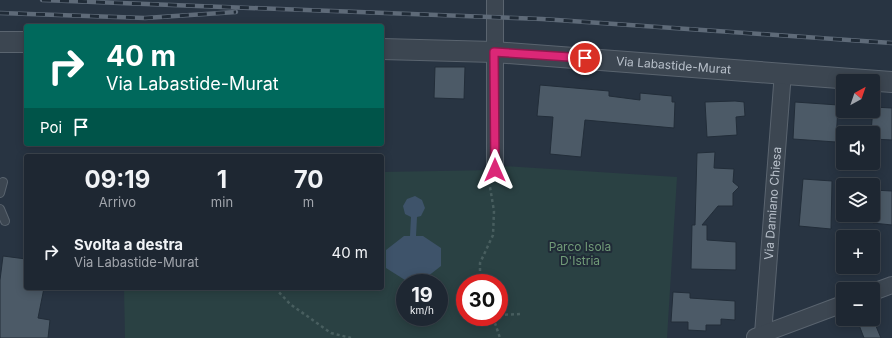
<!DOCTYPE html>
<html lang="it">
<meta charset="utf-8">
<style>
body{margin:0;font-family:Inter,sans-serif;background:#262f3a;color:#f1f3f6;height:100vh;display:flex;flex-direction:column;font-size:15px;white-space:nowrap}
*{box-sizing:border-box;margin:0}
p{font-size:13px;color:#a1a5ac}
.icon{flex:none;width:22px;height:22px;fill:none;stroke:currentColor;stroke-width:2;stroke-linecap:round;stroke-linejoin:round}
.map{position:relative;flex:1;overflow:hidden}
.drawer{position:absolute;left:24px;top:154px;width:360px;height:136px;display:flex;flex-direction:column;background:#1e2732;border-radius:4px;box-shadow:0 2px 10px #0003,0 0 0 1px #3c444d}
.drawer>*{flex:none}
.guide{position:absolute;left:24px;top:24px;width:360px;height:122px;border-radius:4px;box-shadow:0 2px 10px #0003,0 0 0 1px #3c444d;background:#00695c;color:#fff;overflow:hidden}
.needle{width:26px;rotate:40deg}
.controls{position:absolute;left:836px;top:74px;display:grid;gap:8px}
.controls a{display:grid;place-items:center;width:44px;height:44px;border-radius:4px;background:#1e2732;box-shadow:0 2px 10px #0003,0 0 0 1px #3c444d;font-size:20px}
.speed{position:absolute;left:396px;top:274px;display:flex;gap:8px;font-size:20px;font-weight:700;text-align:center}
.speed>*{display:grid;place-content:center;width:52px;height:52px;border-radius:50%;background:#1e2732;box-shadow:0 2px 10px #0003,0 0 0 1px #3c444d;line-height:1}
.speed small{font-size:10px;font-weight:400}
.speed .limit{border:6px solid #d22;background:#fff;color:#111}
.pin{position:absolute;display:grid;place-items:center;width:34px;height:34px;color:#fff;margin:-17px;border:2px solid #fff;border-radius:50%;box-shadow:0 1px 4px #0007}
.me{position:absolute;width:44px;margin:-22px;rotate:0deg;stroke-linejoin:round;filter:drop-shadow(0 0 3px #0008)}
.turn{display:flex;align-items:center;gap:14px;height:84px;padding:0 16px;font-size:18px}
.turn .icon{width:52px;height:52px;stroke-width:2.5}
.turn b{display:block;font-size:28px;line-height:34px}
.then{display:flex;align-items:center;height:38px;padding:0 16px;background:#0003;gap:8px;font-size:15px}
.eta{display:flex;justify-content:space-evenly;align-items:center;height:68px;text-align:center}
.eta b{font-size:24px;font-weight:700;line-height:28px}
ul{padding:0;list-style:none}
li{display:flex;align-items:center;gap:12px;height:60px;padding:0 16px}
li div{flex:1}
li b{display:block;font-size:15px}
li em{font-style:normal}
.map>svg:first-child{display:block}
.green{fill:#2a4143;fill-rule:evenodd}
.water{fill:#3e536a}
.building{fill:#4c5a67;stroke:#222d39}
.lines{fill:none;stroke-linecap:round;stroke-linejoin:round}
.service-casing{stroke:#5a646f;stroke-width:10}
.minor-casing{stroke:#5a646f;stroke-width:18}
.tertiary-casing{stroke:#5a646f;stroke-width:22}
.path{stroke:#485e5f;stroke-width:2.5;stroke-dasharray:3 3;stroke-linecap:butt}
.service{stroke:#3c4651;stroke-width:8}
.minor{stroke:#3c4651;stroke-width:16}
.tertiary{stroke:#3c4651;stroke-width:20}
.rail-casing{stroke:#5e6a78;stroke-width:4.5}
.rail{stroke:#202b37;stroke-width:3;stroke-dasharray:9;stroke-linecap:butt}
.route-casing{stroke:#8e194d;stroke-width:10}
.route{stroke:#db2777;stroke-width:7}
.labels{text-anchor:middle;stroke-width:4;stroke-linejoin:round;paint-order:stroke}
.street-label{font-size:12px;fill:#b9c1cb;stroke:#202b37}
.park-label{font-size:12px;fill:#719b78;stroke:#202b37}
</style>
<div class="map">
<svg width="892" height="338" viewBox="0 0 892 338">
<rect width="100%" height="100%" fill="#283442"/>
<!-- green -->
<path class="green" d="M 503,166 L 677,177 L 667,338 L 125,338 L 124,288 L 382,288 L 382,172 L 495,170 ZM 405,283 L 439,283 L 439,317 L 405,317 ZM 465,283 L 499,283 L 499,317 L 465,317 Z"/>
<!-- water -->
<path class="water" d="M 415,196 L 422,200 L 425,208 L 421,216 L 417,217 L 416,236 L 423,236 L 441,248 L 441,266 L 423,280 L 405,280 L 386,268 L 386,250 L 404,236 L 410,236 L 411,217 L 405,214 L 403,206 L 407,199 Z"/>
<!-- building -->
<path class="building" d="M 435,67 L 465,67 L 464,99 L 434,98 Z
M 540,85 L 609,91 L 609,96 L 640,100 L 640,93 L 672,96 L 672,102 L 675,102 L 674,128 L 585,120 L 581,157 L 550,154 L 553,117 L 537,116 Z
M 735,101 L 744,102 L 745,116 L 736,117 L 737,135 L 707,137 L 705,102 Z
M 795,102 L 838,105 L 836,142 L 793,139 Z
M 873,107 L 892,108 L 892,140 L 873,139 L 873,133 L 871,133 Z
M 715,152 L 714,168 L 734,169 L 733,182 L 739,187 L 733,193 L 733,206 L 718,206 L 702,225 L 707,225 L 707,240 L 736,242 L 736,270 L 691,269 L 692,225 L 695,225 L 697,153 Z
M 803,179 L 832,181 L 831,229 L 799,226 Z
M 873,190 L 892,191 L 892,225 L 873,223 Z
M 3,256 L 26,259 L 26,288 L 44,288 L 38,318 L 50,320 L 48,338 L 0,338 L 0,280 Z
M 673,292 L 690,293 L 690,298 L 735,301 L 735,320 L 721,319 L 721,325 L 706,325 L 706,331 L 688,330 L 688,322 L 671,322 Z
M 873,319 L 881,338 L 864,338 L 859,325 Z"/>
<g class="lines">
<defs>
<path id="service" d="M 0,193 L 3,182
M 0,209 L 5,221"/>
<g id="minor">
<path d="M 495,0 L 495,170"/>
<path d="M 873,292 L 892,285"/>
<path id="s1" d="M 763,334 L 783,72"/>
<path d="M 755,337 L 843,304"/>
</g>
<g id="tertiary">
<path d="M 0,42 L 26,42"/>
<path id="s2" d="M 382,49 L 494,52 L 892,82"/>
</g>
</defs>
<!-- service casing -->
<use href="#service" class="service-casing"/>
<!-- minor casing -->
<use href="#minor" class="minor-casing"/>
<!-- tertiary casing -->
<use href="#tertiary" class="tertiary-casing"/>
<!-- path -->
<path class="path" d="M 480,283 L 480,263 L 493,235 L 494,211 L 490,187
M 275,288 L 290,304 L 331,333 L 351,338
M 499,315 L 520,314
M 493,317 L 500,338"/>
<!-- service -->
<use href="#service" class="service"/>
<!-- minor -->
<use href="#minor" class="minor"/>
<!-- tertiary -->
<use href="#tertiary" class="tertiary"/>
<defs>
<path id="rail" d="M 42,0 L 542,19 L 892,43
M 0,13 L 145,18 L 236,12"/>
</defs>
<!-- rail casing -->
<use href="#rail" class="rail-casing"/>
<!-- rail -->
<use href="#rail" class="rail"/>
</g>
<g class="lines">
<defs>
<path id="route" d="M 495,170 L 494,52 L 585,58"/>
</defs>
<!-- route casing -->
<use href="#route" class="route-casing"/>
<!-- route -->
<use href="#route" class="route"/>
</g>
<g class="labels">
<!-- street labels -->
<g class="street-label">
<text dy="4" stroke="none"><textPath href="#s2" startOffset="292">Via Labastide-Murat</textPath></text>
<text dy="4" stroke="none"><textPath href="#s1" startOffset="131">Via Damiano Chiesa</textPath></text>
</g>
<!-- park labels -->
<g class="park-label">
<text x="580" y="251">Parco Isola<tspan x="580" dy="14">D'Istria</tspan></text>
</g>
</g>
</svg>
<div class="controls">
<a><svg class="needle" viewBox="-14 -14 28 28"><path d="M0-13l5 13h-10z" fill="#e53935"/><path d="M0 13l5-13h-10z" fill="#a1a5ac"/></svg></a>
<a><svg class="icon" aria-label="sound" viewBox="0 0 24 24"><path d="M4 9h4l5-4v14l-5-4H4zM17 9q2 3 0 6"/></svg></a>
<a><svg class="icon" aria-label="layers" viewBox="0 0 24 24"><path d="M12 4l9 5-9 5-9-5zM3 14l9 5 9-5"/></svg></a>
<a>+</a>
<a>−</a>
</div>
<div class="speed"><div>19<small>km/h</small></div><div class="limit">30</div></div>
<div class="pin" style="left:585px;top:58px;background:#d93025"><svg class="icon" aria-label="arrive" viewBox="0 0 24 24"><path d="M6 21V4h12l-3 4 3 4H6"/></svg></div>
<svg class="me" style="left:495px;top:170px" viewBox="-20 -20 40 40"><path d="M0-17L14 15 0 8-14 15z" fill="#db2777" stroke="#fff" stroke-width="4"/></svg>
<div class="guide">
<div class="turn"><svg class="icon" aria-label="right" viewBox="0 0 24 24"><path d="M7 20v-9h11M14 6l5 5-5 5"/></svg><div><b>40 m</b>Via Labastide-Murat</div></div>
<div class="then">Poi<svg class="icon" aria-label="arrive" viewBox="0 0 24 24"><path d="M6 21V4h12l-3 4 3 4H6"/></svg></div>
</div>
<section class="drawer">
<div class="eta">
<div><b>09:19</b><p>Arrivo</p></div>
<div><b>1</b><p>min</p></div>
<div><b>70</b><p>m</p></div>
</div>
<ul>
<li><svg class="icon" aria-label="right" viewBox="0 0 24 24"><path d="M7 20v-9h11M14 6l5 5-5 5"/></svg><div><b>Svolta a destra</b><p>Via Labastide-Murat</p></div><em>40 m</em></li>
</ul>
</section>
</div>
